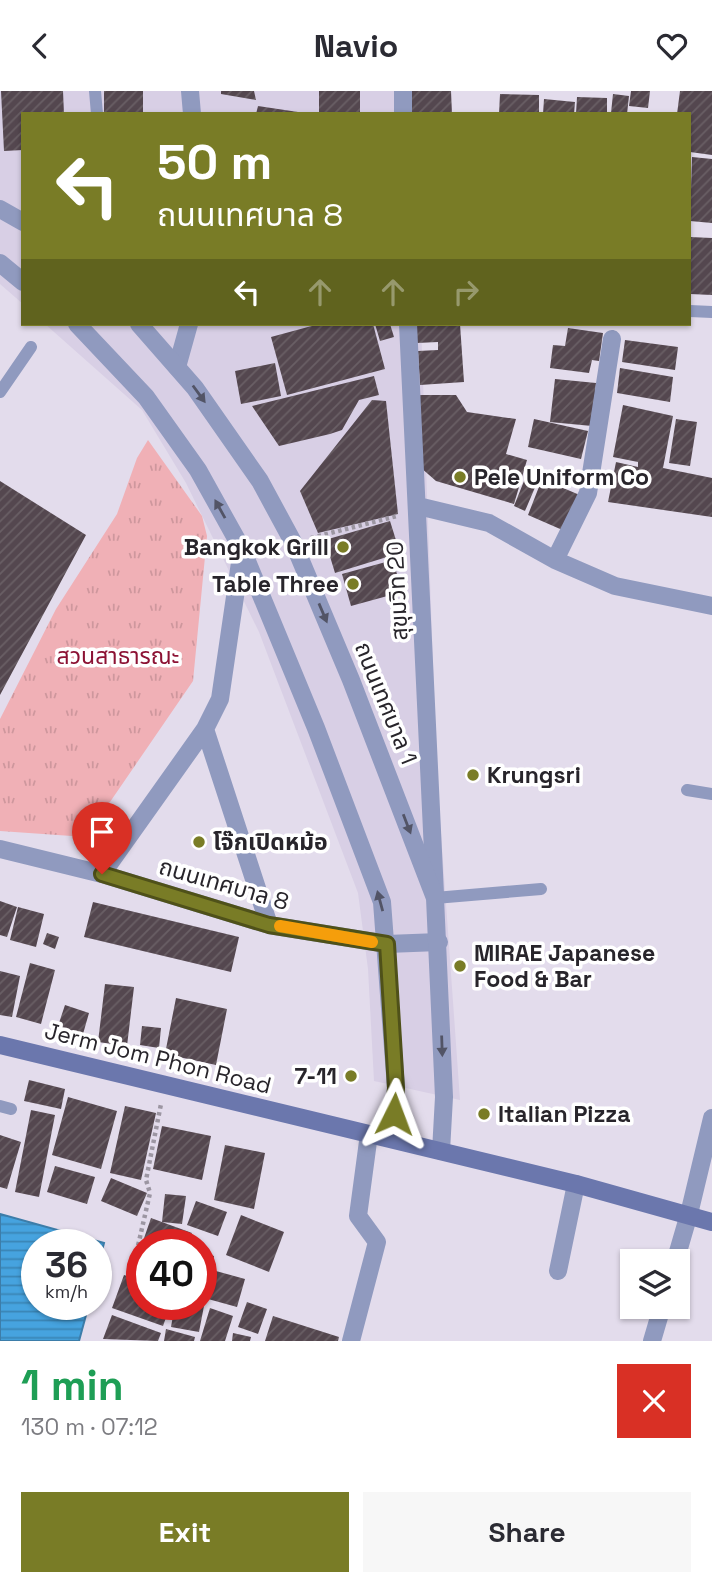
<!DOCTYPE html>
<meta charset="utf-8">
<style>
body{margin:0;font-family:"Space Grotesk","Noto Sans Thai",sans-serif;background:#f7f7f7;color:#2b2b33;height:100vh;display:flex;flex-direction:column;font-size:26px;white-space:nowrap}
*{box-sizing:border-box;margin:0}
p{font-size:23px;color:#7c7c81}
.icon{flex:none;width:38px;height:38px;fill:none;stroke:currentColor;stroke-width:2;stroke-linecap:round;stroke-linejoin:round}
.map{position:relative;height:1250px;overflow:hidden}
.panel{display:flex;flex-direction:column;background:#fff;flex:1}
.panel>*{flex:none}
.top-card{position:absolute;left:21px;top:21px;width:670px;height:214px;border-radius:0px;box-shadow:0 2px 5px #0004;background:#797c26;color:#fff;overflow:hidden}
.buttons{position:absolute;left:620px;top:1158px;display:grid;gap:14px}
.buttons a{display:grid;place-items:center;width:70px;height:70px;border-radius:0px;background:#fff;box-shadow:0 2px 5px #0004;font-size:35px}
.speed{position:absolute;left:21px;top:1138px;display:flex;gap:14px;font-size:35px;font-weight:700;text-align:center}
.speed>*{display:grid;place-content:center;width:91px;height:91px;border-radius:50%;background:#fff;box-shadow:0 2px 5px #0004;line-height:1}
.speed small{font-size:18px;font-weight:400}
.speed .limit{border:10px solid #d22;background:#fff;color:#111}
.pin{position:absolute;display:grid;place-items:center;width:60px;height:60px;color:#fff;margin:-72px -30px;border-radius:50% 50% 50% 0;rotate:-45deg;box-shadow:0 0 7px #0007}
.pin .icon{rotate:45deg}
.me{position:absolute;width:77px;margin:-38px;rotate:3deg;stroke-linejoin:round;filter:drop-shadow(0 0 5px #0008)}
.turn{display:flex;align-items:center;gap:24px;height:147px;padding:0 21px;font-size:32px}
.turn .icon{width:91px;height:91px;stroke-width:2.5}
.turn b{display:block;font-size:49px;line-height:60px}
.lanes{display:flex;align-items:center;height:66px;padding:0 21px;background:#0003;justify-content:center;gap:35px;direction:ltr}
.lanes .off{opacity:.35}
.round{display:grid;place-items:center;flex:none;width:74px;height:74px;border-radius:0px;background:#f7f7f7}
.summary{display:flex;align-items:center;justify-content:space-between;height:119px;padding:0 21px}
h1{font-size:42px;font-weight:700;line-height:52px;color:#1e9e55}
.cta{display:flex;gap:14px;margin-top:auto;padding:14px 21px}
.cta a{flex:1;height:80px;border-radius:0px;background:#797c26;color:#fff;font-size:28px;font-weight:700;line-height:80px;text-align:center}
.cta a+a{background:#f7f7f7;color:#2b2b33}
header{display:flex;justify-content:space-between;align-items:center;height:91px;padding:0 21px;background:#fff;font-size:32px;font-weight:700}
.map>svg:first-child{display:block}
.built{fill:#d8cfe5}
.park{fill:url(#park-tufts)}
.water{fill:url(#water-rules);stroke:#3d7da9;stroke-width:2}
.building{fill:url(#building-hatch)}
.lines{fill:none;stroke-linecap:round;stroke-linejoin:round}
.path{stroke:#9c96a2;stroke-width:4.5;stroke-dasharray:3.5 3.5;stroke-linecap:butt}
.service{stroke:#909abf;stroke-width:12}
.minor{stroke:#909abf;stroke-width:18}
.tertiary{stroke:#909abf;stroke-width:18}
.secondary{stroke:#6b77ad;stroke-width:18}
.oneway{fill:#525466}
.route-casing{stroke:#4f5119;stroke-width:18}
.route{stroke:#797c26;stroke-width:12}
.slow{stroke:#f59e0b;stroke-width:12}
.poi-dot{fill:#797c26;stroke:#fff;stroke-width:2.5}
.labels{text-anchor:middle;stroke-width:7;stroke-linejoin:round;paint-order:stroke}
.poi-label{font-size:23px;font-weight:bold;fill:#28252b;stroke:#fff;text-anchor:start}
.street-label{font-size:23px;fill:#28252b;stroke:#fff}
.park-label{font-size:23px;fill:#8c1234;stroke:#fff}
</style>
<header><svg class="icon" aria-label="back" viewBox="0 0 24 24"><path d="M15 5l-7 7 7 7"/></svg>Navio<svg class="icon" aria-label="heart" viewBox="0 0 24 24"><path d="M12 20l-8-8c-3-5 5-10 8-4 3-6 11-1 8 4z"/></svg></header>
<div class="map">
<svg width="712" height="1250" viewBox="0 0 712 1250">
<defs>
<pattern id="park-tufts" width="24" height="20" patternUnits="userSpaceOnUse" patternTransform="scale(1.75)"><rect width="24" height="20" fill="#f0b0b6"/><path d="M3 7l-1-3M5 7V3M7 7l1-3M15 17l-1-3M17 17v-4M19 17l1-3" fill="none" stroke="#ce979d"/></pattern>
<pattern id="water-rules" width="6" height="5" patternUnits="userSpaceOnUse" patternTransform="scale(1.75)"><rect width="6" height="5" fill="#46a3df"/><path d="M0 2.5h6" fill="none" stroke="#3a85b5"/></pattern>
<pattern id="building-hatch" width="6" height="6" patternUnits="userSpaceOnUse" patternTransform="scale(1.75)"><rect width="6" height="6" fill="#54474f"/><path d="M-1 1l2-2M0 6l6-6M5 7l2-2" fill="none" stroke="#695f65"/></pattern>
</defs>
<rect width="100%" height="100%" fill="#e3dcec"/>
<!-- built -->
<path class="built" d="M 0,0 L 417,0 L 417,23 L 23,23 L 23,213 L 0,193 Z
M 45,233 L 421,233 L 437,686 L 460,1009 L 374,990 L 368,878 L 358,802 L 259,541 L 186,392 L 142,319 Z"/>
<!-- park -->
<path class="park" d="M 148,349 L 202,425 L 207,445 L 193,590 L 86,746 L 0,740 L 0,628 L 56,518 L 117,423 L 137,367 Z"/>
<!-- water -->
<path class="water" d="M 0,1123 L 104,1152 L 96,1183 L 96,1153 L 37,1153 L 37,1213 L 89,1213 L 79,1250 L 0,1250 Z"/>
<!-- building -->
<path class="building" d="M 1,0 L 63,0 L 64,23 L 23,23 L 23,59 L 4,60 Z
M 104,0 L 143,0 L 143,23 L 104,23 Z
M 221,0 L 254,0 L 256,9 L 221,3 Z
M 319,0 L 360,0 L 360,23 L 319,23 Z
M 406,0 L 451,0 L 452,23 L 406,23 Z
M 631,0 L 650,0 L 648,17 L 629,15 Z
M 680,0 L 712,0 L 712,64 L 690,61 L 690,23 L 677,23 Z
M 500,3 L 539,4 L 539,23 L 499,23 Z
M 613,3 L 629,5 L 627,23 L 611,22 Z
M 577,6 L 607,7 L 607,23 L 576,23 Z
M 544,8 L 575,11 L 574,23 L 543,23 Z
M 258,15 L 298,21 L 298,23 L 256,23 Z
M 692,66 L 712,68 L 712,132 L 690,130 Z
M 690,146 L 712,147 L 712,204 L 690,203 Z
M 319,233 L 373,233 L 385,278 L 287,304 L 271,246 Z
M 375,233 L 390,233 L 394,246 L 380,250 Z
M 416,233 L 460,233 L 464,291 L 420,294 L 418,260 L 438,259 L 438,251 L 417,252 Z
M 568,237 L 603,242 L 599,270 L 592,269 L 589,282 L 550,277 L 553,254 L 565,255 Z
M 625,249 L 678,256 L 675,279 L 622,271 Z
M 275,272 L 281,305 L 241,313 L 235,280 Z
M 620,277 L 673,286 L 670,311 L 617,302 Z
M 374,285 L 379,304 L 359,309 L 342,339 L 330,343 L 279,355 L 252,315 Z
M 555,288 L 596,292 L 592,335 L 550,331 Z
M 417,304 L 456,304 L 467,321 L 516,328 L 506,363 L 527,369 L 514,413 L 436,390 L 420,376 Z
M 372,309 L 386,310 L 398,423 L 318,442 L 300,400 Z
M 623,314 L 673,325 L 663,377 L 712,387 L 712,426 L 608,411 L 616,371 L 638,376 L 638,371 L 613,366 Z
M 534,328 L 588,340 L 581,368 L 528,356 Z
M 676,328 L 697,331 L 690,375 L 669,372 Z
M 530,375 L 542,380 L 525,420 L 514,415 Z
M 542,388 L 582,405 L 567,441 L 528,424 Z
M 0,390 L 86,444 L 0,604 Z
M 390,430 L 400,462 L 335,482 L 325,449 Z
M 393,469 L 402,501 L 351,515 L 342,483 Z
M 0,810 L 17,816 L 7,846 L 0,844 Z
M 93,811 L 239,846 L 231,881 L 84,846 Z
M 18,816 L 44,823 L 36,856 L 10,849 Z
M 47,842 L 59,846 L 55,858 L 43,853 Z
M 30,872 L 55,879 L 41,933 L 16,926 Z
M 0,880 L 20,885 L 12,926 L 0,924 Z
M 105,893 L 134,896 L 127,955 L 98,951 Z
M 176,907 L 227,918 L 216,974 L 165,963 Z
M 65,914 L 89,922 L 83,943 L 58,935 Z
M 142,935 L 161,937 L 159,957 L 140,954 Z
M 29,989 L 65,998 L 61,1018 L 24,1010 Z
M 68,1006 L 117,1020 L 101,1078 L 52,1064 Z
M 125,1015 L 156,1022 L 141,1089 L 110,1082 Z
M 31,1019 L 55,1024 L 39,1106 L 15,1101 Z
M 162,1035 L 211,1045 L 202,1089 L 153,1078 Z
M 0,1044 L 21,1051 L 7,1098 L 0,1096 Z
M 225,1054 L 265,1062 L 254,1118 L 214,1109 Z
M 55,1075 L 95,1086 L 87,1113 L 47,1101 Z
M 111,1087 L 147,1102 L 137,1125 L 101,1110 Z
M 165,1103 L 186,1105 L 182,1133 L 162,1131 Z
M 196,1110 L 227,1121 L 218,1145 L 187,1134 Z
M 241,1124 L 284,1141 L 269,1181 L 226,1164 Z
M 151,1127 L 192,1142 L 187,1153 L 142,1153 Z
M 141,1154 L 142,1154 L 142,1180 L 133,1177 Z
M 201,1162 L 214,1165 L 211,1180 L 201,1178 Z
M 216,1180 L 245,1188 L 237,1216 L 208,1208 Z
M 201,1182 L 206,1182 L 203,1210 L 201,1209 Z
M 124,1184 L 142,1190 L 142,1213 L 171,1213 L 163,1235 L 112,1217 Z
M 247,1211 L 267,1218 L 258,1243 L 238,1236 Z
M 175,1213 L 204,1215 L 199,1241 L 171,1236 Z
M 210,1217 L 233,1225 L 225,1250 L 200,1250 Z
M 112,1224 L 161,1242 L 158,1250 L 103,1248 Z
M 273,1225 L 339,1246 L 338,1250 L 265,1250 Z
M 166,1238 L 195,1246 L 194,1250 L 164,1250 Z
M 233,1242 L 251,1246 L 250,1250 L 232,1250 Z"/>
<g class="lines">
<!-- path -->
<path class="path" d="M 311,447 L 397,425
M 135,1168 L 150,1102 L 146,1089 L 161,1013"/>
<!-- service -->
<path class="service" d="M 95,0 L 97,23
M 690,220 L 712,221
M 0,301 L 31,256
M 687,699 L 712,703
M 435,807 L 541,798
M 0,1015 L 11,1018"/>
<!-- minor -->
<path class="minor" d="M 190,0 L 192,23
M 403,0 L 403,23
M 408,233 L 435,803
M 177,276 L 189,233
M 418,415 L 489,432 L 555,469 L 615,495 L 712,515
M 555,469 L 588,402 L 612,248
M 205,638 L 269,834
M 0,758 L 102,783 L 269,834 L 387,853 L 439,851
M 102,783 L 205,638 L 220,608 L 242,458
M 675,1171 L 689,1123
M 558,1180 L 576,1093
M 351,1250 L 377,1151 L 358,1125 L 369,1043
M 652,1250 L 662,1216"/>
<!-- tertiary -->
<path class="tertiary" d="M 0,118 L 23,131
M 0,172 L 23,191
M 77,233 L 146,306 L 198,379 L 242,458 L 316,637 L 382,811 L 396,997 L 392,1048
M 139,233 L 195,297 L 260,390 L 293,451 L 351,589 L 435,807 L 444,1006 L 441,1060
M 689,1123 L 712,1027"/>
<!-- secondary -->
<path class="secondary" d="M 0,954 L 576,1093 L 712,1131"/>
</g>
<!-- one-way arrows -->
<defs><path id="oneway-solid" d="M-6-.8H1V-3.2L6.5 0L1 3.2V.8H-6Z" transform="scale(1.75)"/></defs>
<g class="oneway">
<use href="#oneway-solid" transform="translate(199 303) rotate(54)"/>
<use href="#oneway-solid" transform="translate(220 418) rotate(-119)"/>
<use href="#oneway-solid" transform="translate(323 522) rotate(67)"/>
<use href="#oneway-solid" transform="translate(407 733) rotate(69)"/>
<use href="#oneway-solid" transform="translate(380 810) rotate(-105)"/>
<use href="#oneway-solid" transform="translate(442 955) rotate(88)"/>
</g>
<g class="lines">
<defs>
<path id="route" d="M 102,783 L 269,834 L 387,853 L 396,997 L 394,1023"/>
</defs>
<!-- route casing -->
<use href="#route" class="route-casing"/>
<!-- route -->
<use href="#route" class="route"/>
<!-- slow -->
<path class="slow" d="M 280,835 L 372,851"/>
</g>
<!-- markers -->
<g class="poi-dot">
<circle cx="460" cy="386" r="7"/>
<circle cx="343" cy="456" r="7"/>
<circle cx="353" cy="493" r="7"/>
<circle cx="473" cy="684" r="7"/>
<circle cx="199" cy="751" r="7"/>
<circle cx="460" cy="875" r="7"/>
<circle cx="351" cy="985" r="7"/>
<circle cx="484" cy="1023" r="7"/>
</g>
<g class="labels">
<!-- poi labels -->
<g class="poi-label">
<text x="474" y="394">Pele Uniform Co</text>
<text x="329" y="464" text-anchor="end">Bangkok Grill</text>
<text x="339" y="501" text-anchor="end">Table Three</text>
<text x="487" y="692">Krungsri</text>
<text x="213" y="759">โจ๊กเปิดหม้อ</text>
<text x="474" y="870">MIRAE Japanese<tspan x="474" dy="26">Food &amp; Bar</tspan></text>
<text x="337" y="993" text-anchor="end">7-11</text>
<text x="498" y="1031">Italian Pizza</text>
</g>
<!-- street labels -->
<g class="street-label">
<text transform="translate(397 500) rotate(-93)" y="8">สุขุมวิท 20</text>
<text transform="translate(386 612) rotate(68)" y="8">ถนนเทศบาล 1</text>
<text transform="translate(224 793) rotate(16)" y="8">ถนนเทศบาล 8</text>
<text transform="translate(158 967) rotate(14)" y="8">Jerm Jom Phon Road</text>
</g>
<!-- park labels -->
<g class="park-label">
<text x="118" y="573">สวนสาธารณะ</text>
</g>
</g>
</svg>
<div class="buttons">
<a><svg class="icon" aria-label="layers" viewBox="0 0 24 24"><path d="M12 4l9 5-9 5-9-5zM3 14l9 5 9-5"/></svg></a>
</div>
<div class="speed"><div>36<small>km/h</small></div><div class="limit">40</div></div>
<div class="pin" style="left:102px;top:783px;background:#d93025"><svg class="icon" aria-label="arrive" viewBox="0 0 24 24"><path d="M6 21V4h12l-3 4 3 4H6"/></svg></div>
<svg class="me" style="left:394px;top:1023px" viewBox="-20 -20 40 40"><path d="M0-17L14 15 0 8-14 15z" fill="#797c26" stroke="#fff" stroke-width="4"/></svg>
<div class="top-card">
<div class="turn"><svg class="icon" aria-label="left" viewBox="0 0 24 24"><path d="M17 20v-9H6M10 6l-5 5 5 5"/></svg><div><b>50 m</b>ถนนเทศบาล 8</div></div>
<div class="lanes"><svg class="icon" aria-label="left" viewBox="0 0 24 24"><path d="M17 20v-9H6M10 6l-5 5 5 5"/></svg><svg class="icon off" aria-label="ahead" viewBox="0 0 24 24"><path d="M12 20V5M6 11l6-6 6 6"/></svg><svg class="icon off" aria-label="ahead" viewBox="0 0 24 24"><path d="M12 20V5M6 11l6-6 6 6"/></svg><svg class="icon off" aria-label="right" viewBox="0 0 24 24"><path d="M7 20v-9h11M14 6l5 5-5 5"/></svg></div>
</div>
</div>
<section class="panel">
<div class="summary"><div><h1>1 min</h1><p>130 m · 07:12</p></div><a class="round" style="background:#d93025;color:#fff"><svg class="icon" aria-label="close" viewBox="0 0 24 24"><path d="M6 6l12 12M18 6L6 18"/></svg></a></div>
<div class="cta"><a>Exit</a><a>Share</a></div>
</section>
